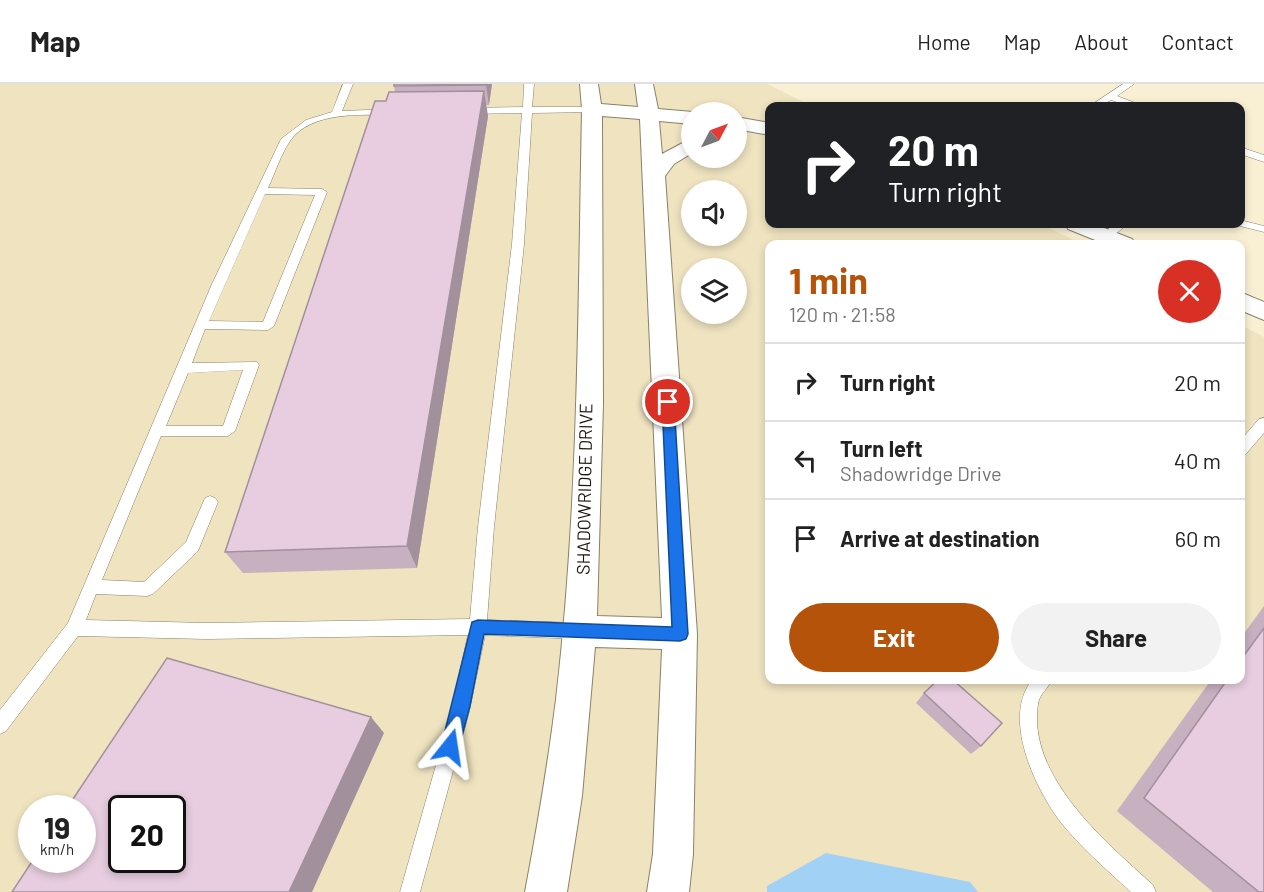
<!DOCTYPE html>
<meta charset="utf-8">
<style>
body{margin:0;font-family:Barlow,sans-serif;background:#f2f2f2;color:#222;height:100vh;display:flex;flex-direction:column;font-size:22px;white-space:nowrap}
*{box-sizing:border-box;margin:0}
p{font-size:20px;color:#767676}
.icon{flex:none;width:33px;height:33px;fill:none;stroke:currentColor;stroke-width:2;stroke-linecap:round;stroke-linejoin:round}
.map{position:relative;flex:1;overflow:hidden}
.details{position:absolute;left:765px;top:156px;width:480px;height:444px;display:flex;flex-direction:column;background:#fff;border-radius:12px;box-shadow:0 3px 9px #0003}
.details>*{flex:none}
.hud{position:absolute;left:765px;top:18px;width:480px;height:126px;border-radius:12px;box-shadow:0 3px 9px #0003;background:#202124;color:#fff;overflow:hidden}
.needle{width:39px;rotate:49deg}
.buttons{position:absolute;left:681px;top:18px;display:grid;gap:12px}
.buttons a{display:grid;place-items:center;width:66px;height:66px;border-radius:50%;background:#fff;box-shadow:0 3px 9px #0003;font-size:30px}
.speed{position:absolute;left:18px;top:711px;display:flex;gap:12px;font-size:30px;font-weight:700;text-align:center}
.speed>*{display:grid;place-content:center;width:78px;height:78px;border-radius:50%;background:#fff;box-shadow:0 3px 9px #0003;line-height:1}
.speed small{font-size:15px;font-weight:400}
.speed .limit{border:3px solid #111;border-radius:9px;background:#fff;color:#111}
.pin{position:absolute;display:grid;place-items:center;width:51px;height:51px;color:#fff;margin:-26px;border:3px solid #fff;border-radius:50%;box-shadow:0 2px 6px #0007}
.me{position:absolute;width:66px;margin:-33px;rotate:15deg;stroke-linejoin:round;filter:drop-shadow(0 0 4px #0008)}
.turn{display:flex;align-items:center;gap:21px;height:126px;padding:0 24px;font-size:27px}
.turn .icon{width:78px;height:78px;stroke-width:2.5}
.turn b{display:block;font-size:42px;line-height:51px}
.round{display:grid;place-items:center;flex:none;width:63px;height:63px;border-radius:32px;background:#f2f2f2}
.head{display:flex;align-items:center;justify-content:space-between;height:102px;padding:0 24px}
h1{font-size:36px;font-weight:700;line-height:45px;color:#b45309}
.action{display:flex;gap:12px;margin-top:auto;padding:12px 24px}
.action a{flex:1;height:69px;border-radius:36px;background:#b45309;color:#fff;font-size:24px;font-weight:700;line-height:69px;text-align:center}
.action a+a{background:#f2f2f2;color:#222}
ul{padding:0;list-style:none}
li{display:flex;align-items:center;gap:18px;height:78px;padding:0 24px;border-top:2px solid #e0e0e0}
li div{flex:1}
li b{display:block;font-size:22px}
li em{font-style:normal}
header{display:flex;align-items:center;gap:36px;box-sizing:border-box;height:84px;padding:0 30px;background:#fff;border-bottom:2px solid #e0e0e0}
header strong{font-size:28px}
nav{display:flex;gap:33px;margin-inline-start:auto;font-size:21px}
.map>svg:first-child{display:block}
.built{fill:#efe3c0;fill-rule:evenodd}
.water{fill:#a2d1f6}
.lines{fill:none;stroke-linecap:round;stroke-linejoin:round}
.lane-casing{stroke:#8a8168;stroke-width:1}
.street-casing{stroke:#8a8168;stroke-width:2}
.lane{fill:#fff;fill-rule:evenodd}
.street{fill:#fff;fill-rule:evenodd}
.wall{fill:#c7b0c0}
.shaded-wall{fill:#a2909c}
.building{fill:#e7cddf;stroke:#a2909c;stroke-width:1.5;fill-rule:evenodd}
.route{fill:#1a73e8;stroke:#114b97;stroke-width:1.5}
.labels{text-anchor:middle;stroke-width:4.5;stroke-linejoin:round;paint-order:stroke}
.street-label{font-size:18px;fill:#1c180e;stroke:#fff}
</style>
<header>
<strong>Map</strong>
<nav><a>Home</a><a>Map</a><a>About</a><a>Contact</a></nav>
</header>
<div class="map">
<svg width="1264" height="808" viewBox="0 0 1264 808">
<rect width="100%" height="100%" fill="#f9f0d4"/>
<!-- built -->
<path class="built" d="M 0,0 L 767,0 L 812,22 L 770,22 L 770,140 L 1041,140 L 1082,160 L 770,160 L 770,596 L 1240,596 L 1241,241 L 1264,253 L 1264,808 L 0,808 ZM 692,28 L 736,28 L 736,74 L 692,74 ZM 692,106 L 736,106 L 736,152 L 692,152 ZM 692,184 L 736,184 L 736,230 L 692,230 ZM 32,724 L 82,724 L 82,776 L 32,776 ZM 122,724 L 172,724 L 172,776 L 122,776 Z"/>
<!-- water -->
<path class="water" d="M 826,769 L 970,798 L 978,808 L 767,808 L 767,802 Z"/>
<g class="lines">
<defs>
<path id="lane" d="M 343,0 L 353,0 L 342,27 L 392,25 L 397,28 L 392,31 C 361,31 311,27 290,57 C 281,70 275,89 268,104 L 322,105 L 327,108 L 274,242 L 268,246 L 205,245 L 192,279 L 257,278 L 259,281 L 235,347 L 228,352 L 161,352 L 102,496 L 144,498 L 186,458 L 205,414 L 210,412 L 215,414 L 218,418 L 198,467 L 153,510 L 147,512 L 96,510 L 86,536 L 207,539 L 470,535 L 478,443 L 512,160 L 522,29 L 467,30 L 462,27 L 467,24 L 523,23 L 524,0 L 534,0 L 532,23 L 595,23 L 595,27 L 592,28 L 532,29 L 524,160 L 494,443 L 487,536 L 580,539 L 586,541 L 589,547 L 586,553 L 580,555 L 485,551 L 469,628 L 420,808 L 400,808 L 451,628 L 468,551 L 207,555 L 78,552 L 6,647 L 0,650 L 0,626 L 68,539 L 212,200 L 281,55 L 306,36 L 332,28 ZM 265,110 L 315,111 L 263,238 L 209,237 ZM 243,286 L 223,342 L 166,342 L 188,289 Z
M 1123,0 L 1134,0 L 1117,12 L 1138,20 L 1139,22 L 1128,22 L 1111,16 L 1101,22 L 1090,22 Z
M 1240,63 L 1264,71 L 1264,78 L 1240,70 Z
M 1240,136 L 1264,142 L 1264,148 L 1236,141 L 1235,140 L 1240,140 Z
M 1115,140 L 1128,140 L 1110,154 L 1102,154 L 1102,150 Z
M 1264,334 L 1264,349 L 1245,371 L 1240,372 L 1240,357 L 1259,335 Z
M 1032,596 L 1052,596 C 1048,604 1039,611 1038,620 C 1027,693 1106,758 1153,801 L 1156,808 L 1131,808 C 1106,785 1080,763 1059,736 C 1034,702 1002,633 1032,596 Z"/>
<path id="street" d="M 580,0 L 598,0 L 601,20 L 638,23 L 635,0 L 653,0 L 658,25 L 693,28 L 692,28 L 692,40 L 659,37 L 662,70 L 692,54 L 692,69 L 674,80 L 665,92 L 697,550 L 693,770 L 689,808 L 647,808 L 653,770 L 662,565 L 595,563 L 582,712 L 567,808 L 525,808 C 537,744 548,680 556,615 C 579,420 578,221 582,25 ZM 602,32 L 640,35 L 662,534 L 597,532 L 603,320 Z
M 736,33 L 770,39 L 770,51 L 736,45 Z
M 1065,140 L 1094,140 L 1132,155 L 1136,160 L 1105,160 L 1068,145 Z
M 1240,208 L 1264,218 L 1264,236 L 1240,226 Z"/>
</defs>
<!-- lane casing -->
<use href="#lane" class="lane-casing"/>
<!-- street casing -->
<use href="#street" class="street-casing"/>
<!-- lane -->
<use href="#lane" class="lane"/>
<!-- street -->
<use href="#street" class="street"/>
</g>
<!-- wall -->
<path class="wall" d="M 394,0 L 492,0 L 489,21 L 486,21 L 488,32 L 417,484 L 243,489 L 225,468 L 386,17 L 395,8 L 394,2 Z
M 1264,522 L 1264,808 L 1213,808 L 1117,727 L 1211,596 L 1240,596 L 1240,555 Z
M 924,609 L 981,662 L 971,670 L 916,619 Z"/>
<!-- shaded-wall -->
<path class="shaded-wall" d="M 487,0 L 492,0 L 489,21 L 486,1 Z
M 484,7 L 488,32 L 417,484 L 407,462 Z
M 371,633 L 384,649 L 312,808 L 289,808 Z"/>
<!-- building -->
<path class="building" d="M 394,0 L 487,0 L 486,1 L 394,2 Z
M 484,7 L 407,462 L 225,468 L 375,17 L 386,17 L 389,8 Z
M 1264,544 L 1264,808 L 1259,808 L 1144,714 L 1227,596 L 1240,596 L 1240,577 Z
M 167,574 L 371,633 L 289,808 L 12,808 L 33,776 L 82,776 L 82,724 L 67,724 ZM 122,724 L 172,724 L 172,776 L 122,776 Z
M 938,596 L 953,596 L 1002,639 L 981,662 L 924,609 Z"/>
<!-- route -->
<path class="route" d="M 668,313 L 674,318 L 688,550 L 686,555 L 680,557 L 484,550 L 470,622 L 459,663 L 456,669 L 450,672 L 444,669 L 441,663 L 472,538 L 478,536 L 672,543 L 662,318 Z"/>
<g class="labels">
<!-- street labels -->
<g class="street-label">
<text transform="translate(585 405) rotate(-89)" y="6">SHADOWRIDGE DRIVE</text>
</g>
</g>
</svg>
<div class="buttons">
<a><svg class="needle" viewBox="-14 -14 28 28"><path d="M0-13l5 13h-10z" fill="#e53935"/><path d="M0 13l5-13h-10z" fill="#767676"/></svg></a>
<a><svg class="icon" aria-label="sound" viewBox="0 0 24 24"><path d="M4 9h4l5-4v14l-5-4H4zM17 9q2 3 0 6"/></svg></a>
<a><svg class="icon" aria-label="layers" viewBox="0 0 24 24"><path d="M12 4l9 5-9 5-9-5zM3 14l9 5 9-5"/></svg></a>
</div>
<div class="speed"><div>19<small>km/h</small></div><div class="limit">20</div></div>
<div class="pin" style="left:668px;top:318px;background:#d93025"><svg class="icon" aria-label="arrive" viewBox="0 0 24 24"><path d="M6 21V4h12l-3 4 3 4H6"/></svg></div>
<svg class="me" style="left:450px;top:663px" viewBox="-20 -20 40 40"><path d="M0-17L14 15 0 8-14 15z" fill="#1a73e8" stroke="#fff" stroke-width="4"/></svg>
<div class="hud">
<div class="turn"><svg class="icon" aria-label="right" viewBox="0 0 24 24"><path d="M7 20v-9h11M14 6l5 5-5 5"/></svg><div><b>20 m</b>Turn right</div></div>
</div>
<section class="details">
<div class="head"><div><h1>1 min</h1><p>120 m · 21:58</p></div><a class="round" style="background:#d93025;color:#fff"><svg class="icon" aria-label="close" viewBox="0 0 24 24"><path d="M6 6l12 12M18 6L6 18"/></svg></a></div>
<ul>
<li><svg class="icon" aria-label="right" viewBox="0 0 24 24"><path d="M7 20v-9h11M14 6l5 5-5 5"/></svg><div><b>Turn right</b></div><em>20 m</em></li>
<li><svg class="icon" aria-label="left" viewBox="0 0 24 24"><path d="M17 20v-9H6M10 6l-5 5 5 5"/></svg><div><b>Turn left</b><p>Shadowridge Drive</p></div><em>40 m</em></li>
<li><svg class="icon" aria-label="arrive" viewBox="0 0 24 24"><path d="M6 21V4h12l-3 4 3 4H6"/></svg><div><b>Arrive at destination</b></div><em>60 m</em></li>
</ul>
<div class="action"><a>Exit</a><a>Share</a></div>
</section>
</div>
